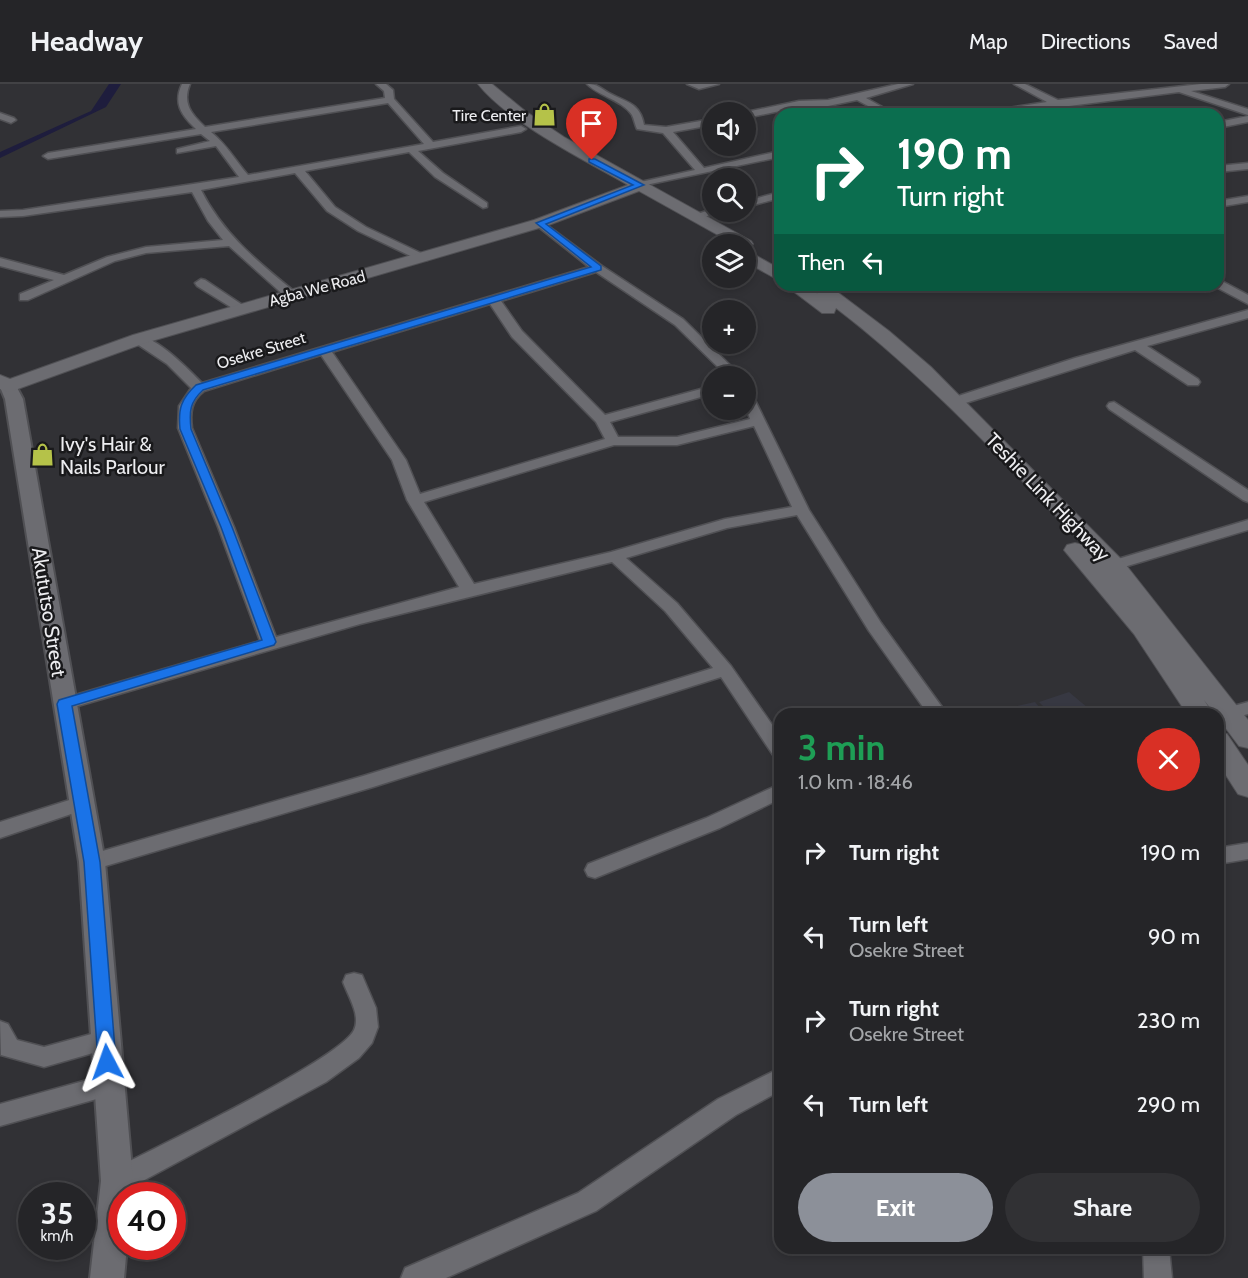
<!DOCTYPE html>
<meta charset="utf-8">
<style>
body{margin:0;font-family:Cabin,sans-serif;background:#313134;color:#f1f3f6;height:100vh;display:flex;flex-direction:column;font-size:22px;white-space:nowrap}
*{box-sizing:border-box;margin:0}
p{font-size:20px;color:#a3a5a8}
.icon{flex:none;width:33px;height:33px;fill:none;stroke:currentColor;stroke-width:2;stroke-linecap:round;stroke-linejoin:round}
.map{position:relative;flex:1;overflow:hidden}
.sheet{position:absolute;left:774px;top:624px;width:450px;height:546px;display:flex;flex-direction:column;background:#252528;border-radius:18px;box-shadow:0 3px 9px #0003,0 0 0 2px #424245}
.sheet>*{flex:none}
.top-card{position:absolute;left:774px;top:24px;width:450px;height:183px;border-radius:18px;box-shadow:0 3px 9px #0003,0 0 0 2px #424245;background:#0b6e4f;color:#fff;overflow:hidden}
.fabs{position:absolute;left:702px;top:18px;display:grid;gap:12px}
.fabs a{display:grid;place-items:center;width:54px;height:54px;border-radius:50%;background:#252528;box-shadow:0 3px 9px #0003,0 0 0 2px #424245;font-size:30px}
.speed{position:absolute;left:18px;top:1098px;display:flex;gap:12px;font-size:30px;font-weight:700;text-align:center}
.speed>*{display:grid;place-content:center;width:78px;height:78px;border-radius:50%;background:#252528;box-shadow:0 3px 9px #0003,0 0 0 2px #424245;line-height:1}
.speed small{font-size:15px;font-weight:400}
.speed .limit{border:9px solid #d22;background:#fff;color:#111}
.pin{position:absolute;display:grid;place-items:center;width:51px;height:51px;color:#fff;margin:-62px -26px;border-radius:50% 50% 50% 0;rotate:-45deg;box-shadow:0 0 6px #0007}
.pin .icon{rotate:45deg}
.me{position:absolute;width:66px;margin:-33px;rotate:356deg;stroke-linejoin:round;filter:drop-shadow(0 0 4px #0008)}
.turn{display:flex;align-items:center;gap:21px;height:126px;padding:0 24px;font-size:27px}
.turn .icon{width:78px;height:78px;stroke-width:2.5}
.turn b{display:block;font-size:42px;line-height:51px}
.then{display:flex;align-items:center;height:57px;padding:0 24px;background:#0003;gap:12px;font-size:22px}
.round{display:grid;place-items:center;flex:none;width:63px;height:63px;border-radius:32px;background:#313134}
.summary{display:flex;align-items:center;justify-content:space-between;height:102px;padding:0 24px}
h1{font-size:36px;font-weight:700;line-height:45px;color:#1e9e55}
.action{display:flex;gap:12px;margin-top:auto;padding:12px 24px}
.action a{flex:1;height:69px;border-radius:36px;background:#8c9099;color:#fff;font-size:24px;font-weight:700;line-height:69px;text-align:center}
.action a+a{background:#313134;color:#f1f3f6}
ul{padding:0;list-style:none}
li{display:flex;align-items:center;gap:18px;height:84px;padding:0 24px}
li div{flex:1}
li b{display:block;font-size:22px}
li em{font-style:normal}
header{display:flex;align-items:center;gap:36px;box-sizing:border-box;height:84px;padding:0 30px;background:#252528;border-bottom:2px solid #424245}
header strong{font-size:28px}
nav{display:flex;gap:33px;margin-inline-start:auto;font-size:21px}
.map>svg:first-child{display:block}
.built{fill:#373842}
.water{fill:#1e1d3d}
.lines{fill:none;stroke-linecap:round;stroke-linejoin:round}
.minor-casing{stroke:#505054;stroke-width:3}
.tertiary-casing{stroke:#505054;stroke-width:4}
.secondary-casing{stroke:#505054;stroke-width:2}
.minor{fill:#6c6c71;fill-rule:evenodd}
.tertiary{fill:#6c6c71;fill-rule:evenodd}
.secondary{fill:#6c6c71;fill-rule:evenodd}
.route{fill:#1a73e8;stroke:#114b97;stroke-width:1.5}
.labels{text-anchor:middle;stroke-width:5;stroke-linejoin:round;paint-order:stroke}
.far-poi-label{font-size:16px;fill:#ededf0;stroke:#19191b;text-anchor:end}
.far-street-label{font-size:16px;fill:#ededf0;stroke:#19191b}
.poi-label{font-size:20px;fill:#ededf0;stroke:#19191b;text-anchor:start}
.street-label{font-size:20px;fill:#ededf0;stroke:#19191b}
</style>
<header>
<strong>Headway</strong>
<nav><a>Map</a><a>Directions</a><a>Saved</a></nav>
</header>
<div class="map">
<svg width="1248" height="1194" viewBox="0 0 1248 1194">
<rect width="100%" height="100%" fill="#313135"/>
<!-- built -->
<path class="built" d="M 1069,608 L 1088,624 L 1073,630 L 1051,630 L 1039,618 Z
M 1035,618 L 1045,630 L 1002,630 L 999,626 Z"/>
<!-- water -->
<path class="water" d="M 109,0 L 121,0 L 106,23 L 0,74 L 0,68 L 91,27 Z"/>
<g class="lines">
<defs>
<path id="minor" d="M 182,0 L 190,0 C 182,19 191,30 205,43 L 385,14 L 384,7 L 376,0 L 386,0 L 393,6 L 394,15 L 433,58 L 521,42 L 526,45 L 521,48 L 418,67 L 443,89 L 487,119 L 487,123 L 483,124 L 435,93 L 409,68 L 305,87 L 335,123 L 366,143 L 427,172 L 427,176 L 419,176 L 358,147 L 327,127 L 295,89 L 201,106 C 223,150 258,178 295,208 L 295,214 L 287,214 L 229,162 L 146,169 L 115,177 L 28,216 L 20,216 L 20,210 L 54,196 L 0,182 L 0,174 L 64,191 L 107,173 L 146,163 L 223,156 L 208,137 L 192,108 L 23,132 L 0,133 L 0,127 L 23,126 L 239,93 L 216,62 L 177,69 L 177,65 L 210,57 L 201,50 L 48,75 L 43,72 L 48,69 L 196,45 C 181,31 173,19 182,0 ZM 388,19 L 424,60 L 248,91 C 235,76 227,61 211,48 Z
M 587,0 C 598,0 600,4 609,9 C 625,18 640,18 644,41 L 666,43 L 712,35 L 712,41 L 673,48 L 704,84 L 780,67 L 780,73 L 636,103 L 636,99 L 695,86 L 663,49 L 637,45 C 635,41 634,35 632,31 C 622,16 600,13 587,0 Z
M 687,0 L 719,0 L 699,5 Z
M 898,0 L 913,0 L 866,14 L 895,30 L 883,30 L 857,16 L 828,22 L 799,23 L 746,34 L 746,28 L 799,17 L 828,16 Z
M 1014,0 L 1025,0 L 1058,16 L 1201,0 L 1229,0 L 1225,3 L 1191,7 L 1248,25 L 1248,31 L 1179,8 L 1006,30 L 984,30 L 989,27 L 1047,18 Z
M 0,29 L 14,34 L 16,36 L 11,39 L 0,35 Z
M 1248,32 L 1248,38 L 1218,44 L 1218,38 Z
M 1248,79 L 1248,85 L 1218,88 L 1218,82 Z
M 780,108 L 780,114 L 746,123 L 746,117 Z
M 1248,112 L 1248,118 L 1218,123 L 1218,117 Z
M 712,125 L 712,128 L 720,128 L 694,136 L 689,133 Z
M 540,136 L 602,182 L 683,235 L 741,292 L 727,292 L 675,241 L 596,188 L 501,217 L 522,247 L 605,331 L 712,302 L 712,310 L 610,338 L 618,353 L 677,353 L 750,335 L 746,324 L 746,307 L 751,308 L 809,426 L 881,539 L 947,630 L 928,630 L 869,547 L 797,431 L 727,444 L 626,474 L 677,519 L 731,582 L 780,652 L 780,673 L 773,671 L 721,593 L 373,703 L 92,786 L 85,784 L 82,778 L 85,772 L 92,770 L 363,692 L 713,584 L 665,527 L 612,478 L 360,540 L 64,626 L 58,624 L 55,620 L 58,616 L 260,557 L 218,443 L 178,344 L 179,322 L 191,304 L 167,280 L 134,258 L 133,255 L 134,252 C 153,248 189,286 202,299 L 589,183 L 536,141 L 534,139 ZM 490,220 L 512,253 L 596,338 L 605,355 L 420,410 L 406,376 L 332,268 ZM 321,271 L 392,376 L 407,416 L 459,503 L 276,553 L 234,443 L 192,344 C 190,329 191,317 204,307 ZM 754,342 L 792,423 L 725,435 L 611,468 L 474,500 L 424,418 L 614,361 L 677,361 Z
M 201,195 L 205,196 L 247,224 L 241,228 L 237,227 L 197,202 L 195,199 Z
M 1218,195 L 1248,211 L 1248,220 L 1214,202 L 1218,201 Z
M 1248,226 L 1248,234 L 1147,262 L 1198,295 L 1200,298 L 1198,301 L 1188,301 L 1135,266 L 959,321 L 954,322 L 947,318 L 949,315 L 1075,274 Z
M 1114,318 L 1248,406 L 1248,418 L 1243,416 L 1109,325 L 1107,322 L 1109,319 Z
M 1248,436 L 1248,446 L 1114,486 L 1106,481 L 1108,478 Z
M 1248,618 L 1248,630 L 1230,635 L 1223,633 L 1221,629 L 1223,625 Z
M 780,700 L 780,715 L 720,744 L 595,794 L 588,792 L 585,786 L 588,780 L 706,734 Z
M 82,712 L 89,714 L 92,719 L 89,724 L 0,754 L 0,738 Z
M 1248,759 L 1248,775 L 1218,780 L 1218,764 Z
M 354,889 L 362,891 L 376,924 L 378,943 L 372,959 L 359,974 L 326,998 L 126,1106 L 117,1109 L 108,1106 L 104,1097 L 108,1088 C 148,1067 340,976 354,946 C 361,931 348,912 343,898 L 346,891 Z
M 0,937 L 8,940 L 17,956 L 44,963 L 106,946 L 114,949 L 118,956 L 114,963 L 44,983 L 1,971 Z
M 780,984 L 780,1007 L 736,1031 L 596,1127 L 446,1194 L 401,1194 L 405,1184 L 578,1109 L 718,1015 Z
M 109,990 L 118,993 L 121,1001 L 118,1009 L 0,1042 L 0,1020 Z
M 1143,1164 L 1169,1164 L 1172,1194 L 1144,1194 Z"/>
<path id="tertiary" d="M 8,297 L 14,298 L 23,315 L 105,778 L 133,1097 L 132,1112 L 122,1112 L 122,1162 L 127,1162 L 124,1194 L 90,1194 L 101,1097 L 79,778 L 5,315 L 0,303 L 2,298 Z"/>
<path id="secondary" d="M 478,0 L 492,0 L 525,27 L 564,53 L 751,157 L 753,160 L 746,165 L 746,160 L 734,160 L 639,107 L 546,142 L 145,259 L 15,306 L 8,308 L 0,305 L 0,291 L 10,295 L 133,251 L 534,136 L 628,101 C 584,76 508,38 478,0 Z
M 746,166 L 780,185 L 780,197 L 746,178 Z
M 785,201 L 805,201 L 818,210 L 808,201 L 828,201 L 889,247 L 931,283 L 1122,476 L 1248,636 L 1248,664 L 1239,662 L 1218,634 L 1218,630 L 1215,630 L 1204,616 L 1213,630 L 1187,630 L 1134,550 L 1064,466 L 1067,461 L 1075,459 L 1083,461 C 1005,378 926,293 836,224 L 834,229 L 822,229 Z
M 1218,648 L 1227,650 L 1248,681 L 1248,713 L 1238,710 L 1218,679 Z"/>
</defs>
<!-- minor casing -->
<use href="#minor" class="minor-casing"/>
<!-- tertiary casing -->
<use href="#tertiary" class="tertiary-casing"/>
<!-- secondary casing -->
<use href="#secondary" class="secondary-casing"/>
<!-- minor -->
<use href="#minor" class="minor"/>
<!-- tertiary -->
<use href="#tertiary" class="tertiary"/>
<!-- secondary -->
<use href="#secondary" class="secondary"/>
</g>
<!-- route -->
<path class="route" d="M 589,75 L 595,75 L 644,101 L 546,140 L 601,182 L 601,186 L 203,306 C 190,318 189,327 191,345 L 232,443 L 276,558 L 274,561 L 72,622 L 100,778 L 116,978 L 114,984 L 107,986 L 101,984 L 98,978 L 84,778 L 57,620 L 59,616 L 262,556 L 221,443 L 180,345 C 178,325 181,315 196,301 L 591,183 L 536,139 L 633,101 L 589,78 Z"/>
<!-- icons -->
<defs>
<symbol id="shop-bare" viewBox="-9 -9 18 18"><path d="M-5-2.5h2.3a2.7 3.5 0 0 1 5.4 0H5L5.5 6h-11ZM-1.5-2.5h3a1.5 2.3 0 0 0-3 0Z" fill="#b5c249" stroke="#19191b" stroke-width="2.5" paint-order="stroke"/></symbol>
</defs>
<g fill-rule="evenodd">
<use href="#shop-bare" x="528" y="14" width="33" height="33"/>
<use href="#shop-bare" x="26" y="354" width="33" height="33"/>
</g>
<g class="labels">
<!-- far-poi labels -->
<g class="far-poi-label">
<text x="526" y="37">Tire Center</text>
</g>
<!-- far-street labels -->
<g class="far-street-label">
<text transform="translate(317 204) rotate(-15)" y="6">Agba We Road</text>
<text transform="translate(261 266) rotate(-17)" y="6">Osekre Street</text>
</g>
<!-- poi labels -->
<g class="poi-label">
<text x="60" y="367">Ivy's Hair &amp;<tspan x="60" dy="23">Nails Parlour</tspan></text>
</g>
<!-- street labels -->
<g class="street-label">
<text transform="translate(1048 413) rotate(46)" y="7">Teshie Link Highway</text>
<text transform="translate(49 528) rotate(81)" y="7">Akututso Street</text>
</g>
</g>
</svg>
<div class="fabs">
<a><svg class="icon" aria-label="sound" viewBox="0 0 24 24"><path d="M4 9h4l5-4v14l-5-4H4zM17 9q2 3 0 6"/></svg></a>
<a><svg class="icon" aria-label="search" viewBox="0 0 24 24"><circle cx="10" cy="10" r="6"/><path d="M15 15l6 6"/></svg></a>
<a><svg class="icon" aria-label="layers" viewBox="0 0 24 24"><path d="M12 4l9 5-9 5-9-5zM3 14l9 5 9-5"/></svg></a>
<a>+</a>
<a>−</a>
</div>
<div class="speed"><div>35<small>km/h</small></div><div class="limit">40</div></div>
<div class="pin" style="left:592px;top:76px;background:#d93025"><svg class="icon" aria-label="arrive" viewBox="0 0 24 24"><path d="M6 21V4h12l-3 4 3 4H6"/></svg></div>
<svg class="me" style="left:107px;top:978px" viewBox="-20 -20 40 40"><path d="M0-17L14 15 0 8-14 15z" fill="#1a73e8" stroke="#fff" stroke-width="4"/></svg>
<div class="top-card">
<div class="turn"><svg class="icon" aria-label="right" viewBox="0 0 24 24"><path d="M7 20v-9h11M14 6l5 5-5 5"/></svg><div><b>190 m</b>Turn right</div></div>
<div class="then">Then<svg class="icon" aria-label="left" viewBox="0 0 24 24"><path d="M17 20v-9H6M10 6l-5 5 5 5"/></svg></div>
</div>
<section class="sheet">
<div class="summary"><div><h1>3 min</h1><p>1.0 km · 18:46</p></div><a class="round" style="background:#d93025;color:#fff"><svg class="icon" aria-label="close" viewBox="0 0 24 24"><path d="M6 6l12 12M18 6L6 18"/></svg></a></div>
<ul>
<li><svg class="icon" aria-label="right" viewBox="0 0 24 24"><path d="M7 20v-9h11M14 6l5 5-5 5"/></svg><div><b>Turn right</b></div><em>190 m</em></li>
<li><svg class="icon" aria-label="left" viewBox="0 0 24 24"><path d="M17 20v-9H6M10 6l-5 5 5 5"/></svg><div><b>Turn left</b><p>Osekre Street</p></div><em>90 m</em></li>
<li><svg class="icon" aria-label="right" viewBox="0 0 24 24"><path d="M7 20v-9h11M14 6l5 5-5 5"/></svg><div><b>Turn right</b><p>Osekre Street</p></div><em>230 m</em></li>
<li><svg class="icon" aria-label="left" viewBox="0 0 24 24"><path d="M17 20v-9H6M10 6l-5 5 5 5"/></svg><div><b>Turn left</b></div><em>290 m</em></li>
</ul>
<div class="action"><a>Exit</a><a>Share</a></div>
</section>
</div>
